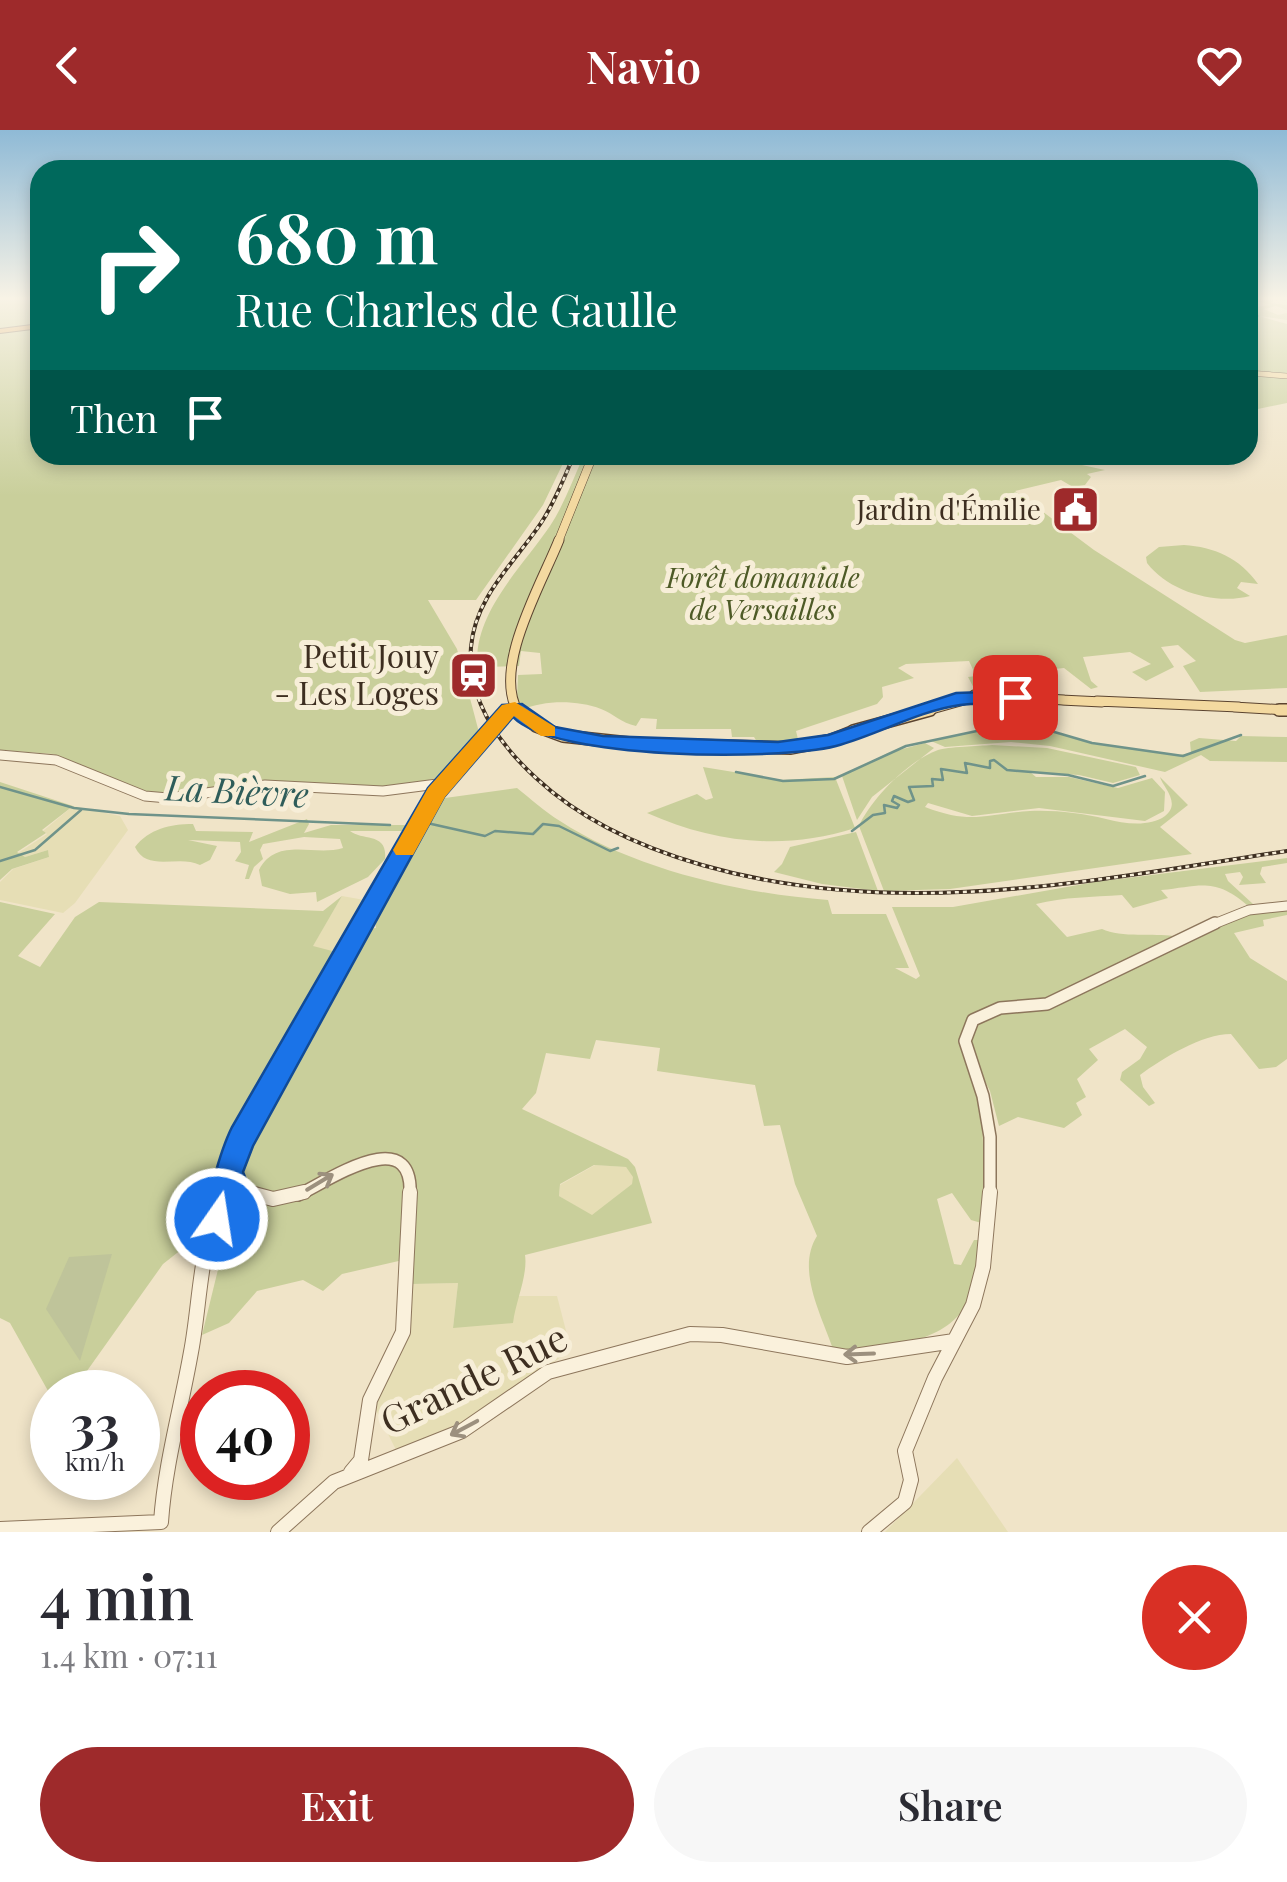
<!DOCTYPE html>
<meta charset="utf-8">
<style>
body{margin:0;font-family:"Playfair Display",serif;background:#f7f7f7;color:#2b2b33;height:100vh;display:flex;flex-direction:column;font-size:38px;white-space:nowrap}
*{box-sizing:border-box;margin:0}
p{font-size:32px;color:#7c7c81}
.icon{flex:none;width:55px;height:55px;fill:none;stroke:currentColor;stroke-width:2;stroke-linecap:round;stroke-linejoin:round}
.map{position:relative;height:1402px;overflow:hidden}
.panel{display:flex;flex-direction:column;background:#fff;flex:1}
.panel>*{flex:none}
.banner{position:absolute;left:30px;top:30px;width:1228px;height:305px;border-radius:30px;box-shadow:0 5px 15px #0003;background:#00695c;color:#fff;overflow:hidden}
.speed{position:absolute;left:30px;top:1240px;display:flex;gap:20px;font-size:50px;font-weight:700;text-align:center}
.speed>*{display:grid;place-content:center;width:130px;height:130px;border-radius:50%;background:#fff;box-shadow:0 5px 15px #0003;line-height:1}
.speed small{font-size:25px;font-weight:400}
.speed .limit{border:15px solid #d22;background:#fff;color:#111}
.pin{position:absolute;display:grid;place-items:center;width:85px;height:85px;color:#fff;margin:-42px;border-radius:20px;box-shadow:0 5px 15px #0006}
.me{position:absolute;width:110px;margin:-55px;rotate:13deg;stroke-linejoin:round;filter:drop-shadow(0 0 8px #0008)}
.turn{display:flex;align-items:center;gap:35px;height:210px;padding:0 40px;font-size:45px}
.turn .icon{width:130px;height:130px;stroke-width:2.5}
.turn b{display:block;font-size:70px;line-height:85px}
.then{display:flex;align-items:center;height:95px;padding:0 40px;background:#0003;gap:20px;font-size:38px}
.round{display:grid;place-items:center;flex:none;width:105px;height:105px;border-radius:52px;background:#f7f7f7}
.overview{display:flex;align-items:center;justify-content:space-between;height:170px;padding:0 40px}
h1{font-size:60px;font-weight:600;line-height:75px}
.cta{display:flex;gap:20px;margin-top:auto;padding:20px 40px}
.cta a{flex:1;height:115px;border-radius:60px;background:#9e2a2b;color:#fff;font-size:40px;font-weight:600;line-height:115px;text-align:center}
.cta a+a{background:#f7f7f7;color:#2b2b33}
header{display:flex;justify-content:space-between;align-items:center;height:130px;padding:0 40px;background:#9e2a2b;color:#fff;font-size:45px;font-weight:600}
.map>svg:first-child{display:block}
.farmland{fill:#e6deb5}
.green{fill:#c9cf9b;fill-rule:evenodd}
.cemetery{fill:#bfc49a}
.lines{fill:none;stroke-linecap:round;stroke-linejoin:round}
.stream{stroke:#6f938a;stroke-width:2.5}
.minor-far3-casing{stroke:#8d765c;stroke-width:9}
.minor-far2-casing{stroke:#8d765c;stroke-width:11}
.minor-far1-casing{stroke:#8d765c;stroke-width:14}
.minor-casing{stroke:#8d765c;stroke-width:16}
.major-far3-casing{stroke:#5b4430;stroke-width:6}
.major-far2-casing{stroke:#5b4430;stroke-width:9}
.major-far1-casing{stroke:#5b4430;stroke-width:11}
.major-casing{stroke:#5b4430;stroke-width:14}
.highway-casing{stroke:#5b4430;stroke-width:2}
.minor-far3{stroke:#faf1dc;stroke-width:6}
.minor-far2{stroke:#faf1dc;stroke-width:9}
.minor-far1{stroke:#faf1dc;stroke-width:11}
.minor{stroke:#faf1dc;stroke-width:14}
.major-far3{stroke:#f3d9a0;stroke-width:5}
.major-far2{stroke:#f3d9a0;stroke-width:8}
.major-far1{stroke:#f3d9a0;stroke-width:9}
.major{stroke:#f3d9a0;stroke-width:11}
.highway{fill:#e0a458;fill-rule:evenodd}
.rail-casing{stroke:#3d2e20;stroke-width:4}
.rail{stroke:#f7eed8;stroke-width:2.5;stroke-dasharray:4;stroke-linecap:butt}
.oneway{stroke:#9c907e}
.route{fill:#1a73e8;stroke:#114b97;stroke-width:2.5}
.slow{fill:#f59e0b}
.labels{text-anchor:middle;stroke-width:10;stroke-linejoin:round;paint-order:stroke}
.far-poi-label{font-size:28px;fill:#3d2e20;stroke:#f7eed8;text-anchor:end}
.far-park-label{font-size:28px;font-style:italic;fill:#4d5a26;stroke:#f7eed8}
.poi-label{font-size:32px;fill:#3d2e20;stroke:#f7eed8;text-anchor:end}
.water-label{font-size:35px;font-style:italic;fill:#2f5d5a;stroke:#f7eed8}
.near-street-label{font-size:38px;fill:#3d2e20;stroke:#f7eed8}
</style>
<header><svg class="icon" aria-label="back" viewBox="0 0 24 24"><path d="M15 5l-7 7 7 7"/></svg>Navio<svg class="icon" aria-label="heart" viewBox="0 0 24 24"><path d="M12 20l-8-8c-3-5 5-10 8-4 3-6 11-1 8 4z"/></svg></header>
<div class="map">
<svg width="1287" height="1402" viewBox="0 0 1287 1402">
<rect width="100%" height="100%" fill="#f0e4c8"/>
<!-- farmland -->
<path class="farmland" d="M 73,676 L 120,686 L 128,700 L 75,773 L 63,783 L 0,770 L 0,752 L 13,739 L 49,727 L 48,720 L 25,727 L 18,723 L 47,704 L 43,701 Z
M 342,766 L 370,771 L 340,823 L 312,817 Z
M 595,1035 L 626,1037 L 634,1047 L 632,1054 L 592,1086 L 559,1066 L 560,1055 Z
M 458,1153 L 453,1197 L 516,1166 L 557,1166 L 571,1220 L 477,1286 L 396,1320 L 374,1276 L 409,1200 L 412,1154 Z
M 957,1328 L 1008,1402 L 885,1402 Z"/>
<!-- green -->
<path class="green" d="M 0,170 L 40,170 L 40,194 L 0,198 Z
M 1253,170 L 1274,171 L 1270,173 L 1287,175 L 1287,180 L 1276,176 L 1264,179 L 1278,185 L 1287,183 L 1287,190 L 1259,186 L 1287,194 L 1287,273 L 1258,279 L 1248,273 L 1248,178 L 1271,175 Z
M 40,198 L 40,325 L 567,325 L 543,375 L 476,470 L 428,470 L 457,519 L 481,610 L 443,646 L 397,659 L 285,652 L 173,665 L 146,663 L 53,624 L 0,620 L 0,202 Z
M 584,325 L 1036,325 L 1105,340 L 1087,344 L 1091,347 L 1085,355 L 1073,357 L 1061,350 L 1015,361 L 1094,420 L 1235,510 L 1245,513 L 1287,505 L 1287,558 L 1200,562 L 1183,536 L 1196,531 L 1178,515 L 1161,517 L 1174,537 L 1146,551 L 1132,542 L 1151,534 L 1130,522 L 1083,527 L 1091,551 L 1098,557 L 1091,559 L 1064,538 L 1028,542 L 1023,538 L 1039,534 L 1038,531 L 998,535 L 1001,542 L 990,550 L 998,563 L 976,562 L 968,547 L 976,546 L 969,531 L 906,534 L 898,538 L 914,548 L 882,557 L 883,567 L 877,574 L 796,601 L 798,609 L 791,611 L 792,614 L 759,615 L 754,607 L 732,607 L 731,599 L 656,599 L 657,589 L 641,588 L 636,596 C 621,593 614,584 601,579 C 577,570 544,570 522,580 L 517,568 L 518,545 L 542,544 L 540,523 L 521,521 L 519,536 L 486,537 L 486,563 C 454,502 518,443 550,396 C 564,375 573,349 584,325 Z
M 1184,415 C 1214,417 1240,428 1258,454 L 1241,452 L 1237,458 L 1250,466 C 1216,475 1169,462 1147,433 L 1146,427 L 1159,417 Z
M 988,599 L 1047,600 L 1093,614 L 1179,625 L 1191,623 L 1190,612 L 1199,608 L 1236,611 L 1241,606 L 1287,607 L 1287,632 L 1210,631 L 1201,625 L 1165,642 L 1050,616 L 1011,612 L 945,617 L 931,611 Z
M 925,613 L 934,618 L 872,667 L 857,690 L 842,646 L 888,623 Z
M 992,615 L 1047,618 L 1136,637 L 1140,645 L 1113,653 L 1079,645 L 1030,642 L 1036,647 L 1069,647 L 1118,658 L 1152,648 L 1165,662 L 1164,681 L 1145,691 L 1039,678 L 972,686 L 928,673 L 925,677 C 972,695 984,684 1030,681 C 1056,680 1081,683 1106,689 C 1125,694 1150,697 1165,686 C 1182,673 1162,656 1160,647 L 1188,675 L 1160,697 L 1192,724 L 950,759 L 884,761 L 859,696 C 871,669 909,630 938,620 C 947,617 979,616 992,615 Z
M 703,637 L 782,650 L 835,647 L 855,698 C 783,721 715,713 647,683 L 697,664 L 706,670 L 713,668 Z
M 0,652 L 73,676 L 42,700 L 46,703 L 17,722 L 25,727 L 48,720 L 49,727 L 12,739 L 0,750 Z
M 517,658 C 531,669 545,682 560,691 C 633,739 743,764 828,770 L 832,784 L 886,784 L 909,838 L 895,838 L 916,849 L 920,846 L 892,777 L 953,777 L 1095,752 L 1287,728 L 1287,733 L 1262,737 L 1260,744 L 1266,753 L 1239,755 L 1243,747 L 1240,742 L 1225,744 L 1228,751 L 1253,774 L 1247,775 C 1215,747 1200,756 1161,760 L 1168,768 L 1133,778 L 1122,765 C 1092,767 1064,767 1036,774 L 1067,807 L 1102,799 C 1121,808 1155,803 1173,806 L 1041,871 L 974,884 L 963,898 L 961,916 L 982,977 L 985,1094 L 971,1090 L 952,1063 L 937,1069 L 954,1134 L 961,1135 L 974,1110 L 982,1110 C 978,1129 976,1153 968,1171 C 948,1215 875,1221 833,1219 C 821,1184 796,1139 817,1106 L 795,1054 L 780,995 L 764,996 L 755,955 L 657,941 L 660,918 L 596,910 L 590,929 L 546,923 L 536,963 L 522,979 L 628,1029 L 635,1037 L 652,1093 L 525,1125 C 528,1145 516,1170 513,1193 L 453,1198 L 458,1153 L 412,1154 L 403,1130 L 342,1144 L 323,1161 L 303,1150 L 257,1161 L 229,1193 L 202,1205 L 235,1070 L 238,1035 L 360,800 L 376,798 L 374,786 L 438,669 ZM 594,1035 L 626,1037 L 633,1047 L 632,1054 L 592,1085 L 559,1066 L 560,1054 Z
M 307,689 L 309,694 L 304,703 L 331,695 L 406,695 L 404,701 L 350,701 C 362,711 388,702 385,729 L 368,747 L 317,772 L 316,762 L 290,764 L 262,756 L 259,740 C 277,706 314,727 343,718 L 340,709 L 304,707 L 263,714 L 260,720 L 263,729 L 254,737 L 249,749 L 245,749 L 249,735 L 235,731 L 241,722 L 240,712 L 188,710 L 217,716 L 210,730 L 200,735 C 179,724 147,743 135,717 C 149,699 170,694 193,694 L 196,701 L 253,702 L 249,712 Z
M 856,702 L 878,761 L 822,754 L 774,742 L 782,734 L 790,717 Z
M 342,766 L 313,816 L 340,823 L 223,1029 L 210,1097 L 163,1134 L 72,1262 L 52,1262 L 52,1268 L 10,1193 L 0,1188 L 0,772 L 55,784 L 18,826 L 40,837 L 75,787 L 99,772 L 323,781 Z
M 1268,781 L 1287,781 L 1287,785 L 1263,790 L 1264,796 L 1234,803 L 1250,828 L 1287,851 L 1287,929 L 1276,937 L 1259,939 L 1231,904 C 1202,904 1163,928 1140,945 L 1143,957 L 1155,973 L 1149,976 L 1120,950 L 1122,942 L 1140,929 L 1147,917 L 1125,899 L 1089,919 L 1098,930 L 1077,949 L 1086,967 L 1076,973 L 1082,985 L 1064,998 L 1018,987 L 999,996 L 990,961 L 970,922 L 970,903 L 977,891 L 986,884 L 1032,879 L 1236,788 Z"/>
<!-- cemetery -->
<path class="cemetery" d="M 112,1124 L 80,1231 L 46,1179 L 69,1127 Z"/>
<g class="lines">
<!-- stream -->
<path class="stream" d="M 1248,185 L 1258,186
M 736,642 L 783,651 L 834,649 L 906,616 L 991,598 L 1051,601 L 1092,613 L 1183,626 L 1241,605
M 0,657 L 74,678 L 129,684 L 390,695
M 427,693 L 485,706 L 495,701 L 533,704 L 543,694 L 559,696 L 610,721 L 618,718
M 852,701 L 873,685 L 885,683 L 884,675 L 897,678 L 899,675 L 892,671 L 894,666 L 908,672 L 914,670 L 909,657 L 933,656 L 932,649 L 943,650 L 941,639 L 967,643 L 965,633 L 990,638 L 990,631 L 994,630 L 1007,640 L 1068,645 L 1113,656 L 1145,646
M 0,731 L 35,720 L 81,680"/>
<defs>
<path id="minor-far3" d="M 507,582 L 515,578"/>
<path id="minor-far2" d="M 0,625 L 56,630 L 145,666 L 168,668 L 265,655 L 383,661 L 445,653
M 361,796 L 430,672 L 510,580
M 1209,796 L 1249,780 L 1287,776"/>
<path id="minor-far1" d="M 231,1053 L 252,1065
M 224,1065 L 231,1053 L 228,1042 L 232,1029 L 363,793
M 298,1065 C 325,1053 414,990 410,1065
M 990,1065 L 990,1007 L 983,966 L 965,911 L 973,890 L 1000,878 L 1047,874 L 1215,793"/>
<path id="minor" d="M 247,1062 L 273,1069 L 304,1062
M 351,1342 L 361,1330 L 370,1270 L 403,1202 L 410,1062
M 161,1392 C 165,1334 181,1279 191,1222 C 201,1170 199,1109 226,1062
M 0,1399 L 161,1392
M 278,1402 L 334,1352 L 462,1301 L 548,1242 L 690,1204 L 722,1205 L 847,1227 L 954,1211
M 869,1402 L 905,1372 L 911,1350 L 905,1321 L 935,1248 L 973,1175 L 983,1137 L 990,1062"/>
<path id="major-far3" d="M 1248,243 L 1287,246"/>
<path id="major-far2" d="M 558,412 L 593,325"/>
<path id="major-far1" d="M 974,565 L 1064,570
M 1061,570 L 1102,572
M 1097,571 L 1239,577
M 1234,577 L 1287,580
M 518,582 C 492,538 541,455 559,410
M 921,582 L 978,566"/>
<path id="major" d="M 517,580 L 536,596 L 563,606 L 638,614 L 791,618 L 832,610 L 857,600
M 1279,580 L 1287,580
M 853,601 L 930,580"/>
<path id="highway" d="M 40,194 L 40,198 L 0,203 L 0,199 Z"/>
</defs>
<!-- minor-far3 casing -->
<use href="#minor-far3" class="minor-far3-casing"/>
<!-- minor-far2 casing -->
<use href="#minor-far2" class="minor-far2-casing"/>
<!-- minor-far1 casing -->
<use href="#minor-far1" class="minor-far1-casing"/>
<!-- minor casing -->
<use href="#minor" class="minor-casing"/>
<!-- major-far3 casing -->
<use href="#major-far3" class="major-far3-casing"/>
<!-- major-far2 casing -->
<use href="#major-far2" class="major-far2-casing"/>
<!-- major-far1 casing -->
<use href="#major-far1" class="major-far1-casing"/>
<!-- major casing -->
<use href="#major" class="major-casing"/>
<!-- highway casing -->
<use href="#highway" class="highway-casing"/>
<!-- minor-far3 -->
<use href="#minor-far3" class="minor-far3"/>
<!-- minor-far2 -->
<use href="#minor-far2" class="minor-far2"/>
<!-- minor-far1 -->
<use href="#minor-far1" class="minor-far1"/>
<!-- minor -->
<use href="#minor" class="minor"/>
<!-- major-far3 -->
<use href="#major-far3" class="major-far3"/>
<!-- major-far2 -->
<use href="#major-far2" class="major-far2"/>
<!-- major-far1 -->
<use href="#major-far1" class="major-far1"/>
<!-- major -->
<use href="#major" class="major"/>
<!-- highway -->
<use href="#highway" class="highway"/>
<defs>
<path id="rail" d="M 574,325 C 564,348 555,372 541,393 C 515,432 475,467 471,517 C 467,569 499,614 536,648 C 582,691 643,718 702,735 C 896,791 1092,751 1287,721"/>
</defs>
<!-- rail casing -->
<use href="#rail" class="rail-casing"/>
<!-- rail -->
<use href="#rail" class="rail"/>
</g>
<!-- one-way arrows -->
<defs><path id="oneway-shaft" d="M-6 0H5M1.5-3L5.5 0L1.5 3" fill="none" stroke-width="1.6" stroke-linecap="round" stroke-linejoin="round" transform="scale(2.5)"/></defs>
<g class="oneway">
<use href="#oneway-shaft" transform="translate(320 1052) rotate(-31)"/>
<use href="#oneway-shaft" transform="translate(859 1224) rotate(178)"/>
<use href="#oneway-shaft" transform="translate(464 1298) rotate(152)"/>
</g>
<!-- sky -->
<linearGradient id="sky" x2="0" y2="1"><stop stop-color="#8fbad6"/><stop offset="0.46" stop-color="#f8f3e6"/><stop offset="1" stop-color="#f8f3e6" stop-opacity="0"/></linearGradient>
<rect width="1287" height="366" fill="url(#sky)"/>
<!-- route -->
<path class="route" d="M 1015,561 L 1025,567 L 1022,571 C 1002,576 981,572 960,575 C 918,581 877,605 836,616 C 778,631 554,630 513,587 L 444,667 L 253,1016 L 243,1042 L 247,1052 L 229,1100 L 217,1105 L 206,1100 L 201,1089 C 214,1057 216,1029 232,997 L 428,658 L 502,575 L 522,574 L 555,597 L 603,606 L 778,612 L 828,605 L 956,563 Z"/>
<!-- slow -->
<path class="slow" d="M 515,572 L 555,597 L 555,606 L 541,606 L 514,586 L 445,667 L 413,725 L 396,725 L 393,720 L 428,658 L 502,575 Z"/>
<!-- icons -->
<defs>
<symbol id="civic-square" viewBox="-11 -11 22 22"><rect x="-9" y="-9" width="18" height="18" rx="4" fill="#9e2a2b" stroke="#f7eed8"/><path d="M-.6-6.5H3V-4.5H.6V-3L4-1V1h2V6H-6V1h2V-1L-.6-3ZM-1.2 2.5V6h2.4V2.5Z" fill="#fff"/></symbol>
<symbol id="station-square" viewBox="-11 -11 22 22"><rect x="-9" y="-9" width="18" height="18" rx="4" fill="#9e2a2b" stroke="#f7eed8"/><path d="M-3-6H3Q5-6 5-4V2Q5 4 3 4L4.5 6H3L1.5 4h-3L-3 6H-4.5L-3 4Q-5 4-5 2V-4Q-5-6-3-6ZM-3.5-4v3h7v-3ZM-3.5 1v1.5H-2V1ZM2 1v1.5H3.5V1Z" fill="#fff"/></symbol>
</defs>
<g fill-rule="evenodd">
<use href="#civic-square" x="1048" y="352" width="55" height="55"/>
<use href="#station-square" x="446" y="518" width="55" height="55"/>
</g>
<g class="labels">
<!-- far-poi labels -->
<g class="far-poi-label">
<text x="1041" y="390">Jardin d'Émilie</text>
</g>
<!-- far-park labels -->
<g class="far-park-label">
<text x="763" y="458">Forêt domaniale<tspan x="763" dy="32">de Versailles</tspan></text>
</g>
<!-- poi labels -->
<g class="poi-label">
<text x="439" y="538">Petit Jouy<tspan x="439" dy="37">- Les Loges</tspan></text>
</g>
<!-- water labels -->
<g class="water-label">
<text transform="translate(237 662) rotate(3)" y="12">La Bièvre</text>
</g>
<!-- near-street labels -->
<g class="near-street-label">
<text transform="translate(474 1250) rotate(-26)" y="13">Grande Rue</text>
</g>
</g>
</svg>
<div class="speed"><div>33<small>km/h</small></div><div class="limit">40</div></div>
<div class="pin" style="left:1015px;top:567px;background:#d93025"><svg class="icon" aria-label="arrive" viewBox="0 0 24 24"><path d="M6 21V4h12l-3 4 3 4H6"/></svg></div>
<svg class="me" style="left:217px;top:1089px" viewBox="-20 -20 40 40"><circle r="17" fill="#1a73e8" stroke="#fff" stroke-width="3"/><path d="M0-11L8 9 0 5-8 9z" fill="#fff"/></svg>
<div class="banner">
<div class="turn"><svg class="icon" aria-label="right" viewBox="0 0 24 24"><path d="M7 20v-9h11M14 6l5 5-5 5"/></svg><div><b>680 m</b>Rue Charles de Gaulle</div></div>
<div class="then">Then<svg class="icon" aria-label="arrive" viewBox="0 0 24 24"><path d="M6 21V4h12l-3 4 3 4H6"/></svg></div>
</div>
</div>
<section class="panel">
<div class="overview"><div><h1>4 min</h1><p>1.4 km · 07:11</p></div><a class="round" style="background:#d93025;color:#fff"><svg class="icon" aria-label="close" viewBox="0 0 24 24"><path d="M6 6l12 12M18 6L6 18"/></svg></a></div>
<div class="cta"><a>Exit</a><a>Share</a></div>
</section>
